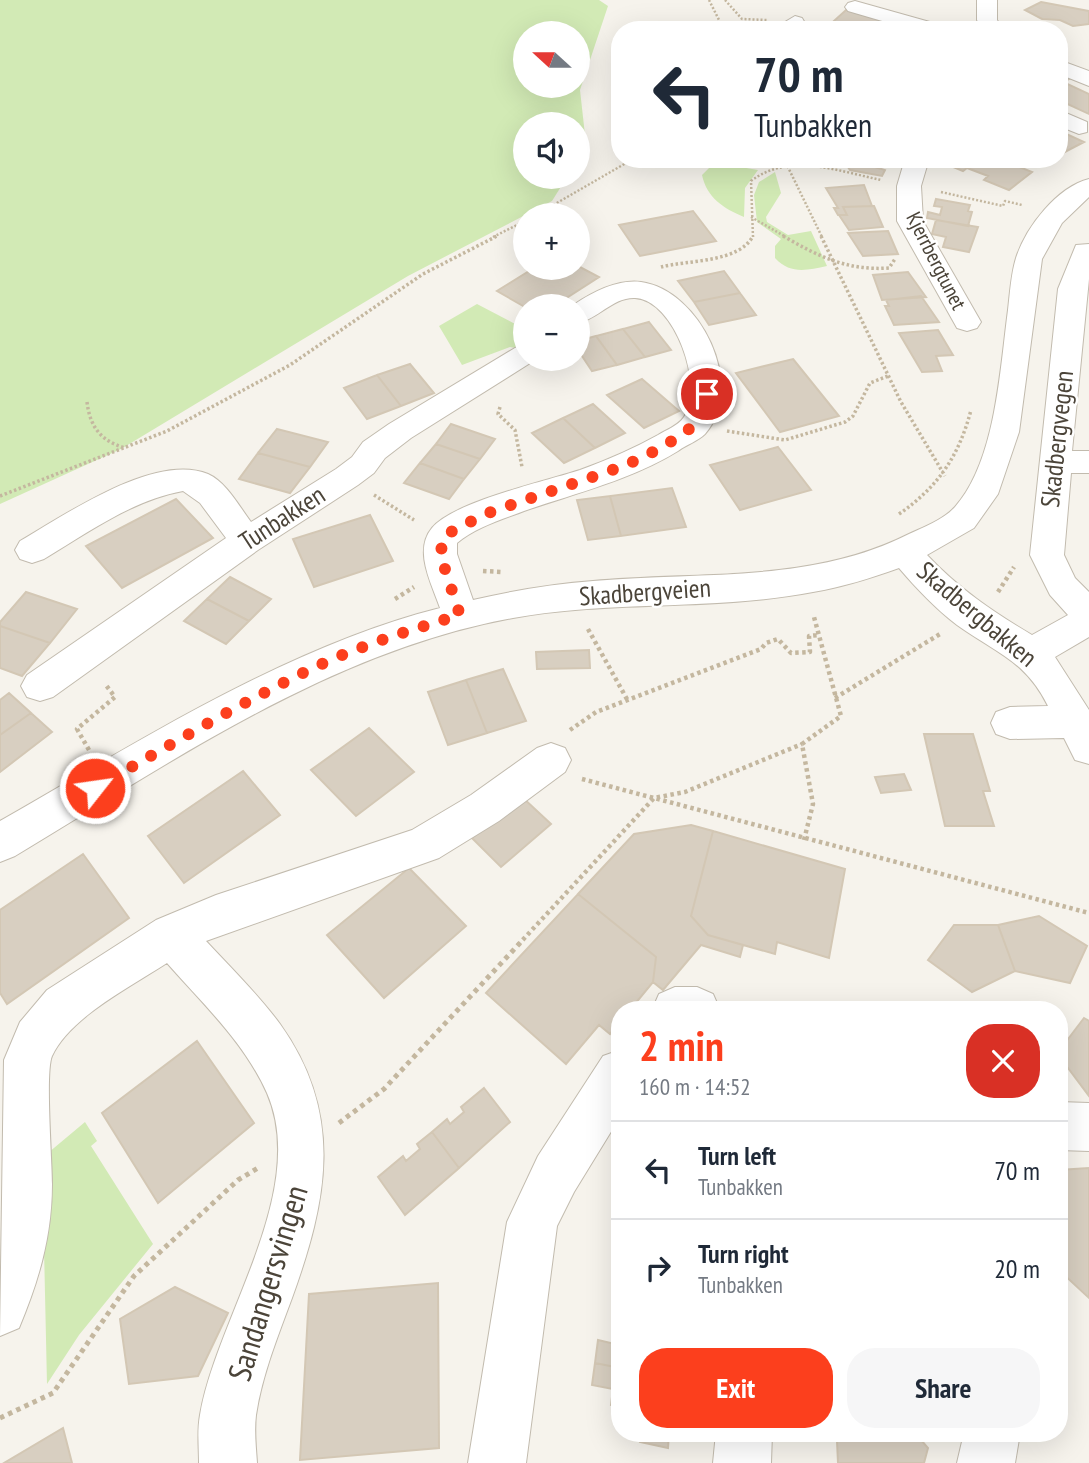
<!DOCTYPE html>
<meta charset="utf-8">
<style>
body{margin:0;font-family:"PT Sans Narrow",sans-serif;background:#f6f6f7;color:#1f2937;height:100vh;display:flex;flex-direction:column;font-size:26px;white-space:nowrap}
*{box-sizing:border-box;margin:0}
p{font-size:23px;color:#747a83}
.icon{flex:none;width:38px;height:38px;fill:none;stroke:currentColor;stroke-width:2;stroke-linecap:round;stroke-linejoin:round}
.map{position:relative;flex:1;overflow:hidden}
.details{position:absolute;left:611px;top:1001px;width:457px;height:441px;display:flex;flex-direction:column;background:#fff;border-radius:28px;box-shadow:0 7px 28px #0002}
.details>*{flex:none}
.guide{position:absolute;left:611px;top:21px;width:457px;height:147px;border-radius:28px;box-shadow:0 7px 28px #0002;background:#fff;color:#1f2937;overflow:hidden}
.needle{width:46px;rotate:291deg}
.fabs{position:absolute;left:513px;top:21px;display:grid;gap:14px}
.fabs a{display:grid;place-items:center;width:77px;height:77px;border-radius:50%;background:#fff;box-shadow:0 7px 28px #0002;font-size:35px}
.pin{position:absolute;display:grid;place-items:center;width:60px;height:60px;color:#fff;margin:-30px;border:4px solid #fff;border-radius:50%;box-shadow:0 2px 7px #0007}
.me{position:absolute;width:77px;margin:-38px;rotate:60deg;stroke-linejoin:round;filter:drop-shadow(0 0 5px #0008)}
.turn{display:flex;align-items:center;gap:24px;height:147px;padding:0 28px;font-size:32px}
.turn .icon{width:91px;height:91px;stroke-width:2.5}
.turn b{display:block;font-size:49px;line-height:60px}
.round{display:grid;place-items:center;flex:none;width:74px;height:74px;border-radius:28px;background:#f6f6f7}
.summary{display:flex;align-items:center;justify-content:space-between;height:119px;padding:0 28px}
h1{font-size:42px;font-weight:600;line-height:52px;color:#fc3f1d}
.button{display:flex;gap:14px;margin-top:auto;padding:14px 28px}
.button a{flex:1;height:80px;border-radius:28px;background:#fc3f1d;color:#fff;font-size:28px;font-weight:600;line-height:80px;text-align:center}
.button a+a{background:#f6f6f7;color:#1f2937}
ul{padding:0;list-style:none}
li{display:flex;align-items:center;gap:21px;height:98px;padding:0 28px;border-top:2px solid #e0e1e3}
li div{flex:1}
li b{display:block;font-size:26px}
li em{font-style:normal}
.map>svg:first-child{display:block}
.green{fill:#d2eab5;fill-rule:evenodd}
.building{fill:#d8cfc1;stroke:#d3c7b4;stroke-width:2}
.lines{fill:none;stroke-linecap:round;stroke-linejoin:round}
.minor-casing{stroke:#c2bbae;stroke-width:2}
.path-far3{stroke:#c4b79f;stroke-width:2.5;stroke-dasharray:2 2;stroke-linecap:butt}
.path-far2{stroke:#c4b79f;stroke-width:3.5;stroke-dasharray:2.5 2.5;stroke-linecap:butt}
.path-far1{stroke:#c4b79f;stroke-width:4.5;stroke-dasharray:3.5 3.5;stroke-linecap:butt}
.path{stroke:#c4b79f;stroke-width:5;stroke-dasharray:4.5 4.5;stroke-linecap:butt}
.minor{fill:#fff;fill-rule:evenodd}
.route{stroke:#fc3f1d;stroke-width:12;stroke-dasharray:0 21.6}
.labels{text-anchor:middle;stroke-width:5;stroke-linejoin:round;paint-order:stroke}
.far-street-label{font-size:21px;fill:#4b4439;stroke:#fff}
.street-label{font-size:26px;fill:#4b4439;stroke:#fff}
.near-street-label{font-size:32px;fill:#4b4439;stroke:#fff}
</style>
<div class="map">
<svg width="1089" height="1463" viewBox="0 0 1089 1463">
<rect width="100%" height="100%" fill="#f6f3ec"/>
<!-- green -->
<path class="green" d="M 0,0 L 599,0 L 608,6 L 580,90 L 586,144 L 578,159 L 578,124 L 525,124 L 525,177 L 567,177 L 552,201 L 408,276 L 121,449 L 0,504 ZM 578,33 L 578,86 L 525,86 L 525,33 Z
M 723,164 L 758,170 L 745,188 L 744,217 C 723,208 707,198 702,175 L 711,166 Z
M 775,172 L 781,193 L 766,217 L 767,222 L 788,235 L 811,231 L 827,266 C 807,270 791,275 775,258 L 775,246 L 781,239 L 757,222 L 754,195 L 759,182 Z
M 477,304 L 519,326 L 519,337 L 525,340 L 525,346 L 520,349 L 510,347 L 462,365 L 439,326 Z
M 85,1122 L 97,1141 L 91,1146 L 153,1244 L 79,1335 L 47,1384 L 42,1158 Z"/>
<!-- building -->
<path class="building" d="M 1041,2 L 1089,11 L 1089,24 L 1073,26 L 1060,20 L 1042,19 L 1025,10 Z
M 846,10 L 888,22 L 879,30 L 824,30 Z
M 1059,77 L 1069,79 L 1063,82 L 1089,94 L 1089,114 L 1059,100 Z
M 1062,132 L 1084,142 L 1059,155 L 1059,133 Z
M 834,159 L 871,159 L 874,165 L 841,167 Z
M 942,159 L 988,159 L 1002,165 L 1007,162 L 1032,172 L 1009,190 L 984,180 L 988,176 L 967,168 L 963,171 L 939,161 Z
M 868,165 L 885,170 L 882,176 L 850,170 L 848,167 Z
M 864,185 L 872,206 L 843,207 L 847,215 L 838,215 L 834,208 L 838,208 L 826,188 Z
M 936,199 L 970,205 L 968,211 L 972,212 L 968,226 L 927,218 L 928,212 L 940,215 L 942,207 L 934,206 Z
M 874,206 L 883,227 L 849,230 L 839,215 L 847,215 L 843,207 Z
M 693,211 L 716,241 L 640,256 L 619,225 Z
M 936,220 L 978,227 L 969,252 L 943,247 L 946,237 L 932,234 Z
M 888,231 L 898,254 L 863,256 L 848,233 Z
M 578,266 L 599,277 L 554,306 L 525,307 L 497,291 L 534,268 Z
M 724,271 L 740,293 L 694,302 L 678,281 Z
M 908,272 L 926,297 L 882,300 L 873,275 Z
M 740,293 L 756,315 L 709,325 L 694,302 Z
M 921,296 L 939,322 L 894,325 L 885,306 L 889,306 L 886,300 Z
M 649,322 L 671,350 L 645,357 L 623,329 Z
M 623,329 L 645,357 L 617,365 L 596,336 Z
M 938,330 L 953,355 L 936,356 L 942,371 L 922,372 L 899,333 Z
M 596,336 L 617,365 L 592,371 L 578,350 L 578,341 Z
M 793,359 L 839,416 L 780,432 L 736,373 Z
M 410,364 L 434,393 L 401,406 L 377,375 Z
M 377,375 L 401,406 L 367,419 L 344,388 Z
M 642,379 L 679,411 L 644,428 L 607,395 Z
M 593,404 L 625,433 L 595,448 L 563,418 Z
M 563,418 L 595,448 L 564,463 L 532,433 Z
M 451,424 L 495,439 L 480,459 L 436,444 Z
M 277,429 L 328,442 L 310,467 L 258,453 Z
M 436,444 L 480,459 L 464,479 L 420,463 Z
M 778,447 L 811,490 L 740,510 L 710,465 Z
M 258,453 L 310,467 L 290,493 L 239,479 Z
M 420,463 L 464,479 L 449,499 L 404,483 Z
M 672,488 L 686,527 L 621,536 L 610,496 Z
M 610,496 L 621,536 L 588,540 L 577,500 Z
M 176,499 L 213,538 L 122,588 L 86,546 Z
M 370,515 L 393,561 L 314,587 L 293,539 Z
M 230,577 L 271,599 L 249,621 L 207,599 Z
M 26,592 L 77,609 L 50,643 L 0,626 L 0,622 Z
M 207,599 L 249,621 L 226,644 L 184,621 Z
M 0,626 L 50,643 L 22,676 L 0,668 Z
M 589,650 L 590,668 L 537,669 L 536,652 Z
M 503,669 L 526,721 L 487,733 L 466,680 Z
M 466,680 L 487,733 L 448,745 L 428,692 Z
M 9,693 L 31,713 L 0,735 L 0,700 Z
M 31,713 L 52,732 L 0,772 L 0,735 Z
M 369,728 L 414,772 L 356,816 L 311,770 Z
M 924,734 L 973,734 L 990,791 L 983,791 L 994,826 L 945,826 Z
M 243,771 L 280,815 L 184,883 L 148,836 Z
M 904,774 L 911,790 L 881,793 L 875,777 Z
M 522,797 L 551,824 L 501,867 L 472,838 Z
M 691,825 L 713,831 L 691,916 L 708,935 L 743,945 L 740,957 L 701,945 L 663,990 L 653,982 L 656,957 L 578,894 L 634,834 Z
M 713,831 L 845,869 L 829,958 L 777,942 L 775,954 L 708,935 L 691,916 Z
M 83,854 L 129,918 L 7,1004 L 0,993 L 0,910 Z
M 409,868 L 466,926 L 384,998 L 327,935 Z
M 578,894 L 656,957 L 653,982 L 630,1010 L 620,1010 L 620,1022 L 610,1034 L 599,1025 L 566,1064 L 486,993 Z
M 1039,916 L 1087,946 L 1070,983 L 1015,971 L 998,925 Z
M 954,925 L 998,925 L 1015,971 L 972,992 L 928,960 Z
M 1084,1018 L 1089,1021 L 1089,1096 L 1059,1056 L 1059,1051 Z
M 197,1041 L 254,1123 L 158,1203 L 102,1113 Z
M 484,1088 L 510,1122 L 459,1168 L 432,1132 L 447,1119 L 450,1124 L 464,1112 L 461,1107 Z
M 432,1132 L 459,1168 L 405,1215 L 378,1177 L 403,1156 L 406,1161 L 420,1149 L 417,1144 Z
M 1089,1168 L 1089,1298 L 1059,1270 L 1059,1170 Z
M 438,1283 L 439,1448 L 300,1460 L 309,1294 Z
M 175,1287 L 228,1313 L 198,1376 L 129,1384 L 120,1319 Z
M 598,1340 L 619,1345 L 620,1340 L 620,1368 L 595,1363 Z
M 595,1363 L 620,1368 L 620,1407 L 611,1405 L 613,1389 L 592,1385 Z
M 63,1428 L 72,1463 L 4,1463 Z
M 641,1433 L 669,1433 L 668,1448 L 640,1442 Z
M 844,1433 L 915,1433 L 928,1448 L 924,1463 L 838,1463 L 837,1441 Z"/>
<g class="lines">
<defs>
<path id="minor" d="M 977,0 L 997,0 L 997,20 L 1004,30 L 983,30 L 977,20 Z
M 855,1 L 944,26 L 947,30 L 913,30 L 848,11 L 845,7 L 848,3 Z
M 795,16 L 802,18 L 809,30 L 789,30 L 785,22 Z
M 1059,60 L 1089,71 L 1089,86 L 1059,74 Z
M 1059,110 L 1087,122 L 1087,132 L 1079,134 L 1059,126 Z
M 905,159 L 929,159 L 921,186 L 923,221 L 981,322 L 977,328 L 967,331 L 957,328 L 897,221 L 897,186 Z
M 1089,179 L 1089,197 L 1062,223 L 1042,259 L 1019,432 L 998,494 L 974,528 L 927,555 C 958,588 993,612 1032,635 L 1068,615 L 1050,595 L 1030,555 L 1058,289 L 1076,245 L 1089,244 L 1089,279 L 1072,451 L 1089,451 L 1089,473 L 1071,473 L 1064,555 L 1075,578 L 1089,592 L 1089,637 L 1055,657 L 1089,710 L 1089,764 L 1075,760 L 1064,738 L 1010,739 L 996,734 L 991,723 L 996,712 L 1010,707 L 1048,706 C 1025,660 996,653 957,625 C 935,608 917,589 899,568 C 871,578 843,587 813,592 C 714,611 612,600 513,618 C 331,651 170,763 15,856 L 0,862 L 0,821 C 135,744 288,646 440,608 C 432,584 413,551 432,528 C 453,502 546,481 580,470 C 607,460 633,449 658,435 C 666,430 678,426 684,417 C 705,387 675,300 635,298 C 613,297 598,319 578,323 L 578,306 L 572,306 C 591,293 617,279 641,282 C 700,290 747,386 705,434 C 698,441 686,445 678,451 C 631,480 576,493 524,511 C 501,520 476,527 457,543 L 457,554 L 473,600 C 512,591 552,584 593,581 C 700,571 810,584 909,534 C 924,527 943,520 955,507 C 996,461 1000,369 1008,310 C 1010,293 1011,274 1016,258 C 1026,227 1057,187 1089,179 Z
M 525,345 L 525,359 L 535,360 L 411,438 L 385,458 L 374,473 L 358,485 L 258,550 L 53,697 L 40,701 L 27,697 L 21,686 L 27,675 L 226,538 L 200,503 L 183,491 C 133,500 87,533 44,559 L 32,563 L 20,559 L 15,550 L 20,541 C 65,515 155,452 208,474 C 226,482 239,506 251,522 L 336,469 L 352,457 L 363,442 L 389,424 L 515,348 Z
M 551,743 L 565,748 L 571,760 L 565,772 L 499,821 L 439,858 L 206,941 C 231,968 258,994 280,1024 C 345,1115 327,1201 292,1298 C 278,1336 262,1375 256,1415 C 254,1431 256,1447 257,1463 L 199,1463 C 199,1447 197,1431 200,1415 C 216,1319 310,1191 267,1093 C 244,1042 203,1004 167,963 C 132,986 70,1017 52,1056 C 45,1072 52,1160 52,1184 C 52,1236 39,1280 19,1328 L 0,1336 L 4,1060 L 20,1022 L 47,990 L 156,920 L 216,895 L 412,830 L 471,795 L 537,748 Z
M 675,987 L 697,987 L 713,994 L 720,1010 L 652,1010 L 659,994 Z
M 620,1050 L 620,1117 L 574,1192 L 557,1226 L 526,1463 L 468,1463 L 507,1222 L 538,1156 L 603,1056 Z
M 1059,1102 L 1089,1103 L 1089,1151 L 1059,1150 Z
M 716,1433 L 772,1433 L 771,1463 L 713,1463 Z
M 964,1433 L 1020,1433 L 1015,1463 L 957,1463 Z"/>
</defs>
<!-- minor casing -->
<use href="#minor" class="minor-casing"/>
<!-- path-far3 -->
<path class="path-far3" d="M 709,0 L 724,30 L 744,26 L 748,22
M 725,0 L 742,19 L 767,20
M 784,159 L 822,237
M 941,192 L 1003,206 L 1005,201 L 1022,205
M 536,215 L 633,159
M 751,217 L 786,237
M 493,237 L 525,221
M 753,237 L 751,181 C 789,152 838,171 881,180"/>
<!-- path-far2 -->
<path class="path-far2" d="M 783,236 C 818,256 847,271 889,268 L 895,259
M 821,236 L 901,402 L 945,476
M 661,267 C 687,260 739,263 753,236
M 87,402 C 90,427 101,441 125,448
M 500,407 L 498,414 L 515,430 L 522,467
M 727,431 L 785,440 L 845,422 L 853,416 L 870,383 L 888,376
M 374,495 L 414,520
M 0,496 L 167,431 L 290,365 L 423,274 L 497,236
M 899,514 C 938,487 959,456 971,410"/>
<!-- path-far1 -->
<path class="path-far1" d="M 483,571 L 502,572
M 998,592 L 1014,567
M 395,599 L 414,587
M 588,629 L 628,701
M 835,698 L 940,634
M 570,730 L 596,712 L 761,649 L 766,643 L 778,639 L 791,653 L 810,652 L 809,636 L 818,635
M 89,750 L 77,729 L 115,697 L 105,684
M 582,779 L 1089,913
M 804,840 L 813,804 L 802,744 L 841,716 L 814,617
M 518,945 L 654,798 L 685,792 L 802,744"/>
<!-- path -->
<path class="path" d="M 339,1123 L 384,1089 L 520,943
M 0,1418 L 53,1393 L 134,1276 L 238,1180 L 258,1168"/>
<!-- minor -->
<use href="#minor" class="minor"/>
</g>
<g class="lines">
<!-- route -->
<path class="route" d="M 95,788 C 170,745 245,700 324,663 C 368,643 414,629 460,615 L 440,554 L 445,535 L 485,514 L 624,466 L 663,447 L 695,425 L 707,394"/>
</g>
<g class="labels">
<!-- far-street labels -->
<g class="far-street-label">
<text transform="translate(936 261) rotate(63)" y="7">Kjerrbergtunet</text>
</g>
<!-- street labels -->
<g class="street-label">
<text transform="translate(1057 439) rotate(-84)" y="9">Skadbergvegen</text>
<text transform="translate(282 518) rotate(-33)" y="9">Tunbakken</text>
<text transform="translate(645 592) rotate(-4)" y="9">Skadbergveien</text>
<text transform="translate(977 614) rotate(40)" y="9">Skadbergbakken</text>
</g>
<!-- near-street labels -->
<g class="near-street-label">
<text transform="translate(268 1283) rotate(-73)" y="11">Sandangersvingen</text>
</g>
</g>
</svg>
<div class="fabs">
<a><svg class="needle" viewBox="-14 -14 28 28"><path d="M0-13l5 13h-10z" fill="#e53935"/><path d="M0 13l5-13h-10z" fill="#747a83"/></svg></a>
<a><svg class="icon" aria-label="sound" viewBox="0 0 24 24"><path d="M4 9h4l5-4v14l-5-4H4zM17 9q2 3 0 6"/></svg></a>
<a>+</a>
<a>−</a>
</div>
<div class="pin" style="left:707px;top:394px;background:#d93025"><svg class="icon" aria-label="arrive" viewBox="0 0 24 24"><path d="M6 21V4h12l-3 4 3 4H6"/></svg></div>
<svg class="me" style="left:95px;top:788px" viewBox="-20 -20 40 40"><circle r="17" fill="#fc3f1d" stroke="#fff" stroke-width="3"/><path d="M0-11L8 9 0 5-8 9z" fill="#fff"/></svg>
<div class="guide">
<div class="turn"><svg class="icon" aria-label="left" viewBox="0 0 24 24"><path d="M17 20v-9H6M10 6l-5 5 5 5"/></svg><div><b>70 m</b>Tunbakken</div></div>
</div>
<section class="details">
<div class="summary"><div><h1>2 min</h1><p>160 m · 14:52</p></div><a class="round" style="background:#d93025;color:#fff"><svg class="icon" aria-label="close" viewBox="0 0 24 24"><path d="M6 6l12 12M18 6L6 18"/></svg></a></div>
<ul>
<li><svg class="icon" aria-label="left" viewBox="0 0 24 24"><path d="M17 20v-9H6M10 6l-5 5 5 5"/></svg><div><b>Turn left</b><p>Tunbakken</p></div><em>70 m</em></li>
<li><svg class="icon" aria-label="right" viewBox="0 0 24 24"><path d="M7 20v-9h11M14 6l5 5-5 5"/></svg><div><b>Turn right</b><p>Tunbakken</p></div><em>20 m</em></li>
</ul>
<div class="button"><a>Exit</a><a>Share</a></div>
</section>
</div>
